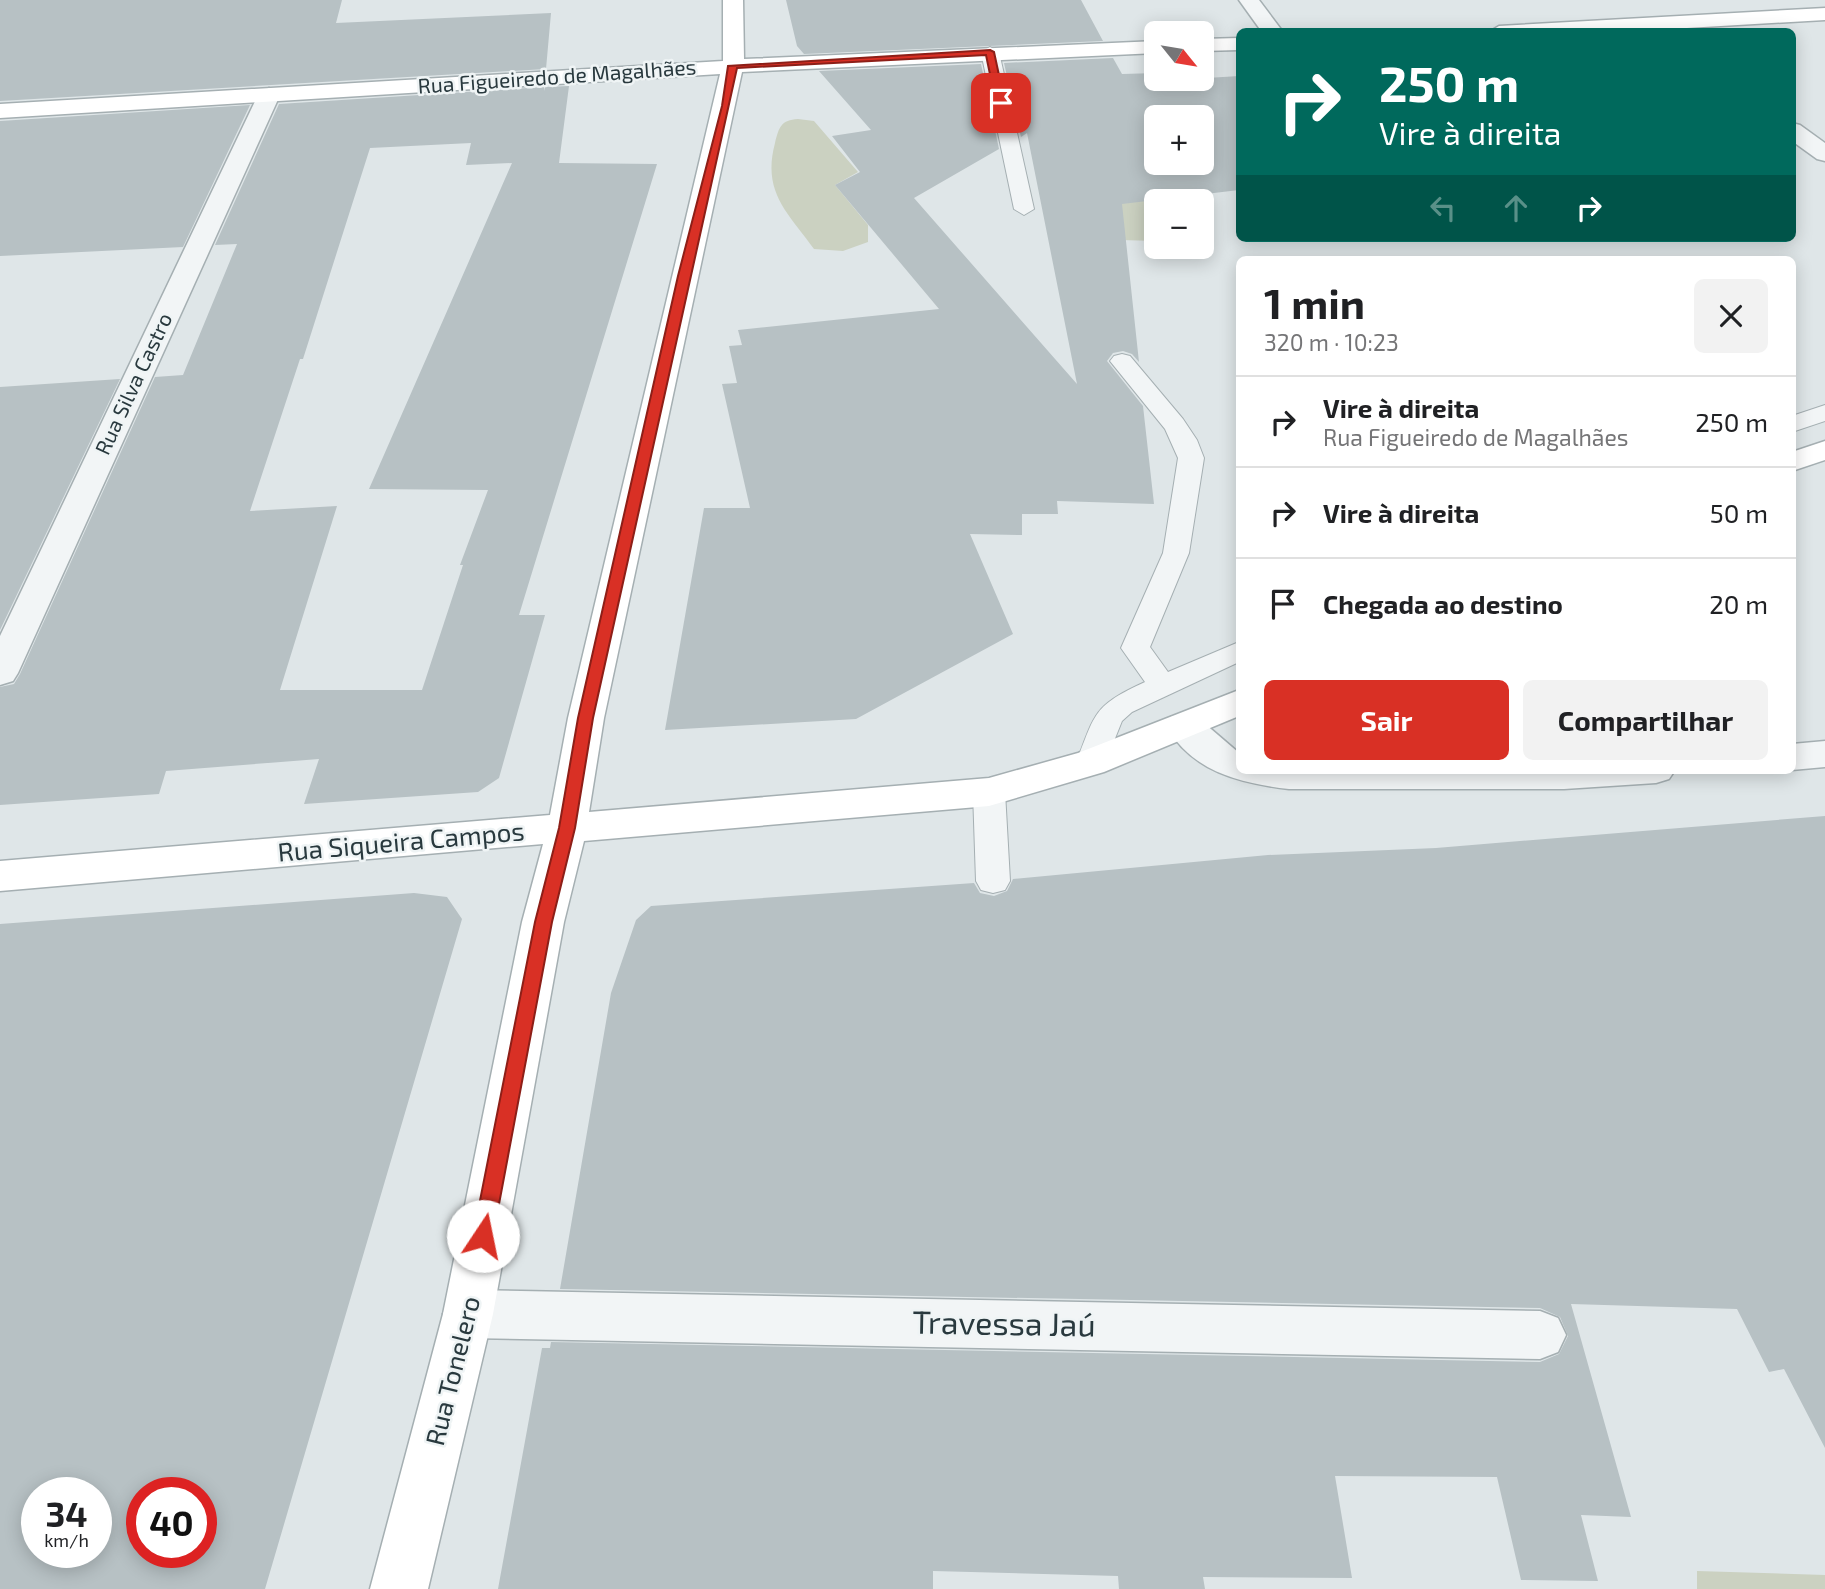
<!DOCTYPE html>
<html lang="pt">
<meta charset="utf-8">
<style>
body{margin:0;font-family:"Exo 2",sans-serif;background:#f2f2f2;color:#202124;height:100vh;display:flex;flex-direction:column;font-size:26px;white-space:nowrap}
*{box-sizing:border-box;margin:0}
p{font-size:23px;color:#757577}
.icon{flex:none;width:38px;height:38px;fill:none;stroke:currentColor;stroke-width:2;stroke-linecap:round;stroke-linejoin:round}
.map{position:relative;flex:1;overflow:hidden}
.details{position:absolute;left:1236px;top:256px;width:560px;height:518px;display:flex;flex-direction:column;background:#fff;border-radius:10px;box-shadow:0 4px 18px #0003}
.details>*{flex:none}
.top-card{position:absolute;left:1236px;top:28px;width:560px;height:214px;border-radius:10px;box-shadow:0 4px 18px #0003;background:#00695c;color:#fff;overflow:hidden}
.needle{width:46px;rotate:120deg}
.tools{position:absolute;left:1144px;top:21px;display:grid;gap:14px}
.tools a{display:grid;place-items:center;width:70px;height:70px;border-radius:10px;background:#fff;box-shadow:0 4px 18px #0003;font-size:35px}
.speed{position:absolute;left:21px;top:1477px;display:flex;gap:14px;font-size:35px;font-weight:700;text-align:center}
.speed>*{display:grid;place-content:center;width:91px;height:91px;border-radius:50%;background:#fff;box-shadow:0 4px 18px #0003;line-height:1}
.speed small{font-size:18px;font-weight:400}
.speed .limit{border:10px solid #d22;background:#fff;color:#111}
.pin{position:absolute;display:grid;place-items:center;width:60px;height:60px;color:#fff;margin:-30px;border-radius:14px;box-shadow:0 4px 10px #0006}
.me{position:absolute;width:77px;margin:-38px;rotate:11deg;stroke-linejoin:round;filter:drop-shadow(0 0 5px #0008)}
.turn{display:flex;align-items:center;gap:24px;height:147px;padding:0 28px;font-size:32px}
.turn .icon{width:91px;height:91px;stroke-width:2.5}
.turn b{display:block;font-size:49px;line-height:60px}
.lanes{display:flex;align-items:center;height:66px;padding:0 28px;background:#0003;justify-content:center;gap:35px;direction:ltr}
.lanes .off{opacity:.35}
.round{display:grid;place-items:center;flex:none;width:74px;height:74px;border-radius:10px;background:#f2f2f2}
.headline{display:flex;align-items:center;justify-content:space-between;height:119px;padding:0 28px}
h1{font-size:42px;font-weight:700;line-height:52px}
.button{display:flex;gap:14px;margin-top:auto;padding:14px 28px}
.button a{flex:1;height:80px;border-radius:10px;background:#d93025;color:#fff;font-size:28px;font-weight:700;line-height:80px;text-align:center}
.button a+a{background:#f2f2f2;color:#202124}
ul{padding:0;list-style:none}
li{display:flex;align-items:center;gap:21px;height:91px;padding:0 28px;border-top:2px solid #e0e0e0}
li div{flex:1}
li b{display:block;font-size:26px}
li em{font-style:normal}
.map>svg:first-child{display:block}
.green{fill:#cbd1c1}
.building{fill:#b7c1c4;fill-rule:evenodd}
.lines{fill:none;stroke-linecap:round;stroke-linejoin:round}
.lane-casing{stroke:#a5afb2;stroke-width:2}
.street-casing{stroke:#a5afb2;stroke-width:3}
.secondary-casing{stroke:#a5afb2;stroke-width:3}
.lane{fill:#f2f5f6;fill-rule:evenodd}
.street{fill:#f2f5f6;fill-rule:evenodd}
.secondary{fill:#fff;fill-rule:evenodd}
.route{fill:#d93025;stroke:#8d1f18;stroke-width:2}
.labels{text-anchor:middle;stroke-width:5;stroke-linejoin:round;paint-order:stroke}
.far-street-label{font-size:21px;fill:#29393e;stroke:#eff4f5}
.street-label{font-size:26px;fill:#29393e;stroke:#eff4f5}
.near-street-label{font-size:32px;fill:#29393e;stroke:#eff4f5}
</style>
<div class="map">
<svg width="1825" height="1589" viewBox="0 0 1825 1589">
<rect width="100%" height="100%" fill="#dfe6e8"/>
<!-- green -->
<path class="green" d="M 798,119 L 814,121 L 858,172 L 835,185 L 868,225 L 868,242 L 843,251 L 814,249 C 787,212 762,192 775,143 C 779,127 781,120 798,119 Z
M 1081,164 L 1174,166 L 1178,201 L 1157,201 L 1157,241 L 1082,239 Z
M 1697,1571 L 1825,1575 L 1825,1589 L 1697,1589 Z"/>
<!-- building -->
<path class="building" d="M 0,0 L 342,0 L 336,23 L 551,13 L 546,69 L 0,101 Z
M 786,0 L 1081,0 L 1103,41 L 804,54 L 797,46 Z
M 1113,58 L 1122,74 L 1157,73 L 1157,79 L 1202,79 L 1202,72 L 1207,72 L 1207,78 L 1239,76 L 1239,190 L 1122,204 L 1139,362 L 1132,354 L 1123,351 L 1113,353 L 1107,361 L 1143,406 L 1154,504 L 1057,501 L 1058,514 L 1022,514 L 1022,535 L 970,534 L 1013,634 L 856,719 L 665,730 L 704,508 L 750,508 L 722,384 L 737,383 L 729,346 L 742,345 L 738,330 L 939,309 L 835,185 L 860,172 L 832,136 L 871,130 L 819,71 L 981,64 L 999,149 L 914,198 L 1077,384 L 1027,133 L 1021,137 L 1004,63 ZM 1157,117 L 1202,117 L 1202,163 L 1157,163 Z
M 569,86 L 559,163 L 657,164 L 519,615 L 545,615 L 499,778 L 478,792 L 304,804 L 319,759 L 166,771 L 159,794 L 0,805 L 0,687 L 14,684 L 20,674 L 155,377 L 183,375 L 237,244 L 215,245 L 279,104 L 544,87 L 544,91 L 545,87 ZM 471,143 L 466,165 L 512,163 L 369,489 L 488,490 L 460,565 L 463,565 L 422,690 L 280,690 L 337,506 L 250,511 L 300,359 L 303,359 L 370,148 Z
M 250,105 L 183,247 L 0,256 L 0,121 Z
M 120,379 L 0,630 L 0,387 Z
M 1825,816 L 1825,1448 L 1784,1369 L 1769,1372 L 1737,1309 L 1571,1304 L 1631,1517 L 1581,1515 L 1598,1581 L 1521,1580 L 1497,1477 L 1335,1476 L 1352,1578 L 1203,1577 L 1205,1589 L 1119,1589 L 1118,1576 L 933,1571 L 933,1589 L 498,1589 L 542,1348 L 550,1348 L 551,1342 L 1540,1362 L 1559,1354 L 1568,1336 L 1560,1317 L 1540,1308 L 560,1289 L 611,993 L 636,920 L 651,906 L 974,883 L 980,893 L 994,896 L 1007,891 L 1013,879 L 1268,855 L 1436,848 Z
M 414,893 L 447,897 L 462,919 L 265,1589 L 0,1589 L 0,924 ZM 37,1493 L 96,1493 L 96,1552 L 37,1552 ZM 142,1493 L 201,1493 L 201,1552 L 142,1552 Z"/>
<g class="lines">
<defs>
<path id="lane" d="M 990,47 L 999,52 L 1034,209 L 1024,215 L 1014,209 L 981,52 Z
M 1122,354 L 1130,356 L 1183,419 L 1197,440 L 1204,458 L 1189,553 L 1150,647 L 1168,672 L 1239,642 L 1239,662 L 1132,712 L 1122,721 L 1102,771 L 1091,774 L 1080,771 L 1076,763 C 1096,712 1093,706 1145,682 L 1121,648 L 1163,553 L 1178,458 L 1165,429 L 1110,361 L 1114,356 Z
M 1825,405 L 1825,421 L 1792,432 L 1792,416 Z
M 989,781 L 1000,784 L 1005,792 L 1010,881 L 1005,890 L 993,893 L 981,890 L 976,881 L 973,792 L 978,784 Z"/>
<path id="street" d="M 1239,0 L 1259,0 L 1283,32 L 1262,32 Z
M 269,88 L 280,95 L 18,673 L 13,681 L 0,685 L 0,636 L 258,95 Z
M 1792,123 L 1800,125 L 1825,143 L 1825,161 L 1817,159 L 1792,141 Z
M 1184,714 L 1197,717 L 1239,753 L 1239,770 L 1675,770 L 1669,779 L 1656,783 L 1564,789 L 1289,789 C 1239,783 1193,772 1166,726 L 1171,717 Z
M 1825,741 L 1825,767 L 1792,770 L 1792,744 Z
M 468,1290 L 1540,1311 L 1558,1318 L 1566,1335 L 1558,1352 L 1540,1359 L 468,1338 L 450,1331 L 443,1314 L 450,1297 Z"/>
<path id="secondary" d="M 723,0 L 743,0 L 744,59 L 1157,41 L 1157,53 L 742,72 L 604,718 L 589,812 L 989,778 L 1078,753 L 1239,690 L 1239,716 L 1104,772 L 989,806 L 584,841 L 564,922 L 493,1314 L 428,1589 L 370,1589 L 443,1314 L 522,922 L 543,844 L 0,891 L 0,861 L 550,815 L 568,718 L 720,74 L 0,118 L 0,104 L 723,61 Z
M 1825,8 L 1825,20 L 1619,32 L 1489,32 L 1499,26 Z
M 1239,38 L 1239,50 L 1202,51 L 1202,39 Z
M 1825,441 L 1825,460 L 1792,471 L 1792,452 Z"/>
</defs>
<!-- lane casing -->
<use href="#lane" class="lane-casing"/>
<!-- street casing -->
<use href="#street" class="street-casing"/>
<!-- secondary casing -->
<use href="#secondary" class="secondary-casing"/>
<!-- lane -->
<use href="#lane" class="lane"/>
<!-- street -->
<use href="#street" class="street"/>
<!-- secondary -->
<use href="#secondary" class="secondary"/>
</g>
<!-- route -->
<path class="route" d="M 990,50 L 994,52 L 1005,103 L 1001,106 L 996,103 L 986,55 L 737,68 L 593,718 L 575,828 L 552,922 L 493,1236 L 490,1242 L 483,1245 L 476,1242 L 473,1236 L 535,922 L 559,828 L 578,718 L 678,276 L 722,106 L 728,66 Z"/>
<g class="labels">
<!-- far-street labels -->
<g class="far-street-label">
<text transform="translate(557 77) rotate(-4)" y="7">Rua Figueiredo de Magalhães</text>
<text transform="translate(134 384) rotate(-65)" y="7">Rua Silva Castro</text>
</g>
<!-- street labels -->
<g class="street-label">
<text transform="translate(401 842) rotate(-5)" y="9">Rua Siqueira Campos</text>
<text transform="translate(453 1371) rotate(-76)" y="9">Rua Tonelero</text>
</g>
<!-- near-street labels -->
<g class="near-street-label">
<text transform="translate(1004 1324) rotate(1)" y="11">Travessa Jaú</text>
</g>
</g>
</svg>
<div class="tools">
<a><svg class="needle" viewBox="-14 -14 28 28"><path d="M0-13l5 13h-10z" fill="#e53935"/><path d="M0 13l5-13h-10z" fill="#757577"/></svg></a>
<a>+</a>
<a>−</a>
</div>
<div class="speed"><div>34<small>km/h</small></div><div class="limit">40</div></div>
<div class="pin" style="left:1001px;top:103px;background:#d93025"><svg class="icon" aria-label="arrive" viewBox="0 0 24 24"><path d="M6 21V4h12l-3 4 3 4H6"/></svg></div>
<svg class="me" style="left:483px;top:1236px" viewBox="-20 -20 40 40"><circle r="19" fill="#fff"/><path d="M0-13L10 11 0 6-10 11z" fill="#d93025"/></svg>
<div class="top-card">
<div class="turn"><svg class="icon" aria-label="right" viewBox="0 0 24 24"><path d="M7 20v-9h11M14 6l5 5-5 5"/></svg><div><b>250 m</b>Vire à direita</div></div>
<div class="lanes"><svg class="icon off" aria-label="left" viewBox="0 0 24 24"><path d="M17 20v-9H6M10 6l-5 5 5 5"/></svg><svg class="icon off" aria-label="ahead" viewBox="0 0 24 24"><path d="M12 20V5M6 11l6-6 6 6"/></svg><svg class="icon" aria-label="right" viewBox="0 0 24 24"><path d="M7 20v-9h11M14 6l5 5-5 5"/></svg></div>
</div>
<section class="details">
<div class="headline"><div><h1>1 min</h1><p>320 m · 10:23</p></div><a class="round"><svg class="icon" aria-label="close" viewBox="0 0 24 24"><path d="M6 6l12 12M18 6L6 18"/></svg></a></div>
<ul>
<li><svg class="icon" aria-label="right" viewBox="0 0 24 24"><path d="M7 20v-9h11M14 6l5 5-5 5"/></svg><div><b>Vire à direita</b><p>Rua Figueiredo de Magalhães</p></div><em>250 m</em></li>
<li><svg class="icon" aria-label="right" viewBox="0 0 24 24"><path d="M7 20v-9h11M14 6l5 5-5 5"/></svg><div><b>Vire à direita</b></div><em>50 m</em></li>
<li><svg class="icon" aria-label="arrive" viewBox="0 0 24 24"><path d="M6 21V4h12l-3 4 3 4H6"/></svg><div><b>Chegada ao destino</b></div><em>20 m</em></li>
</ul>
<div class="button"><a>Sair</a><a>Compartilhar</a></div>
</section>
</div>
